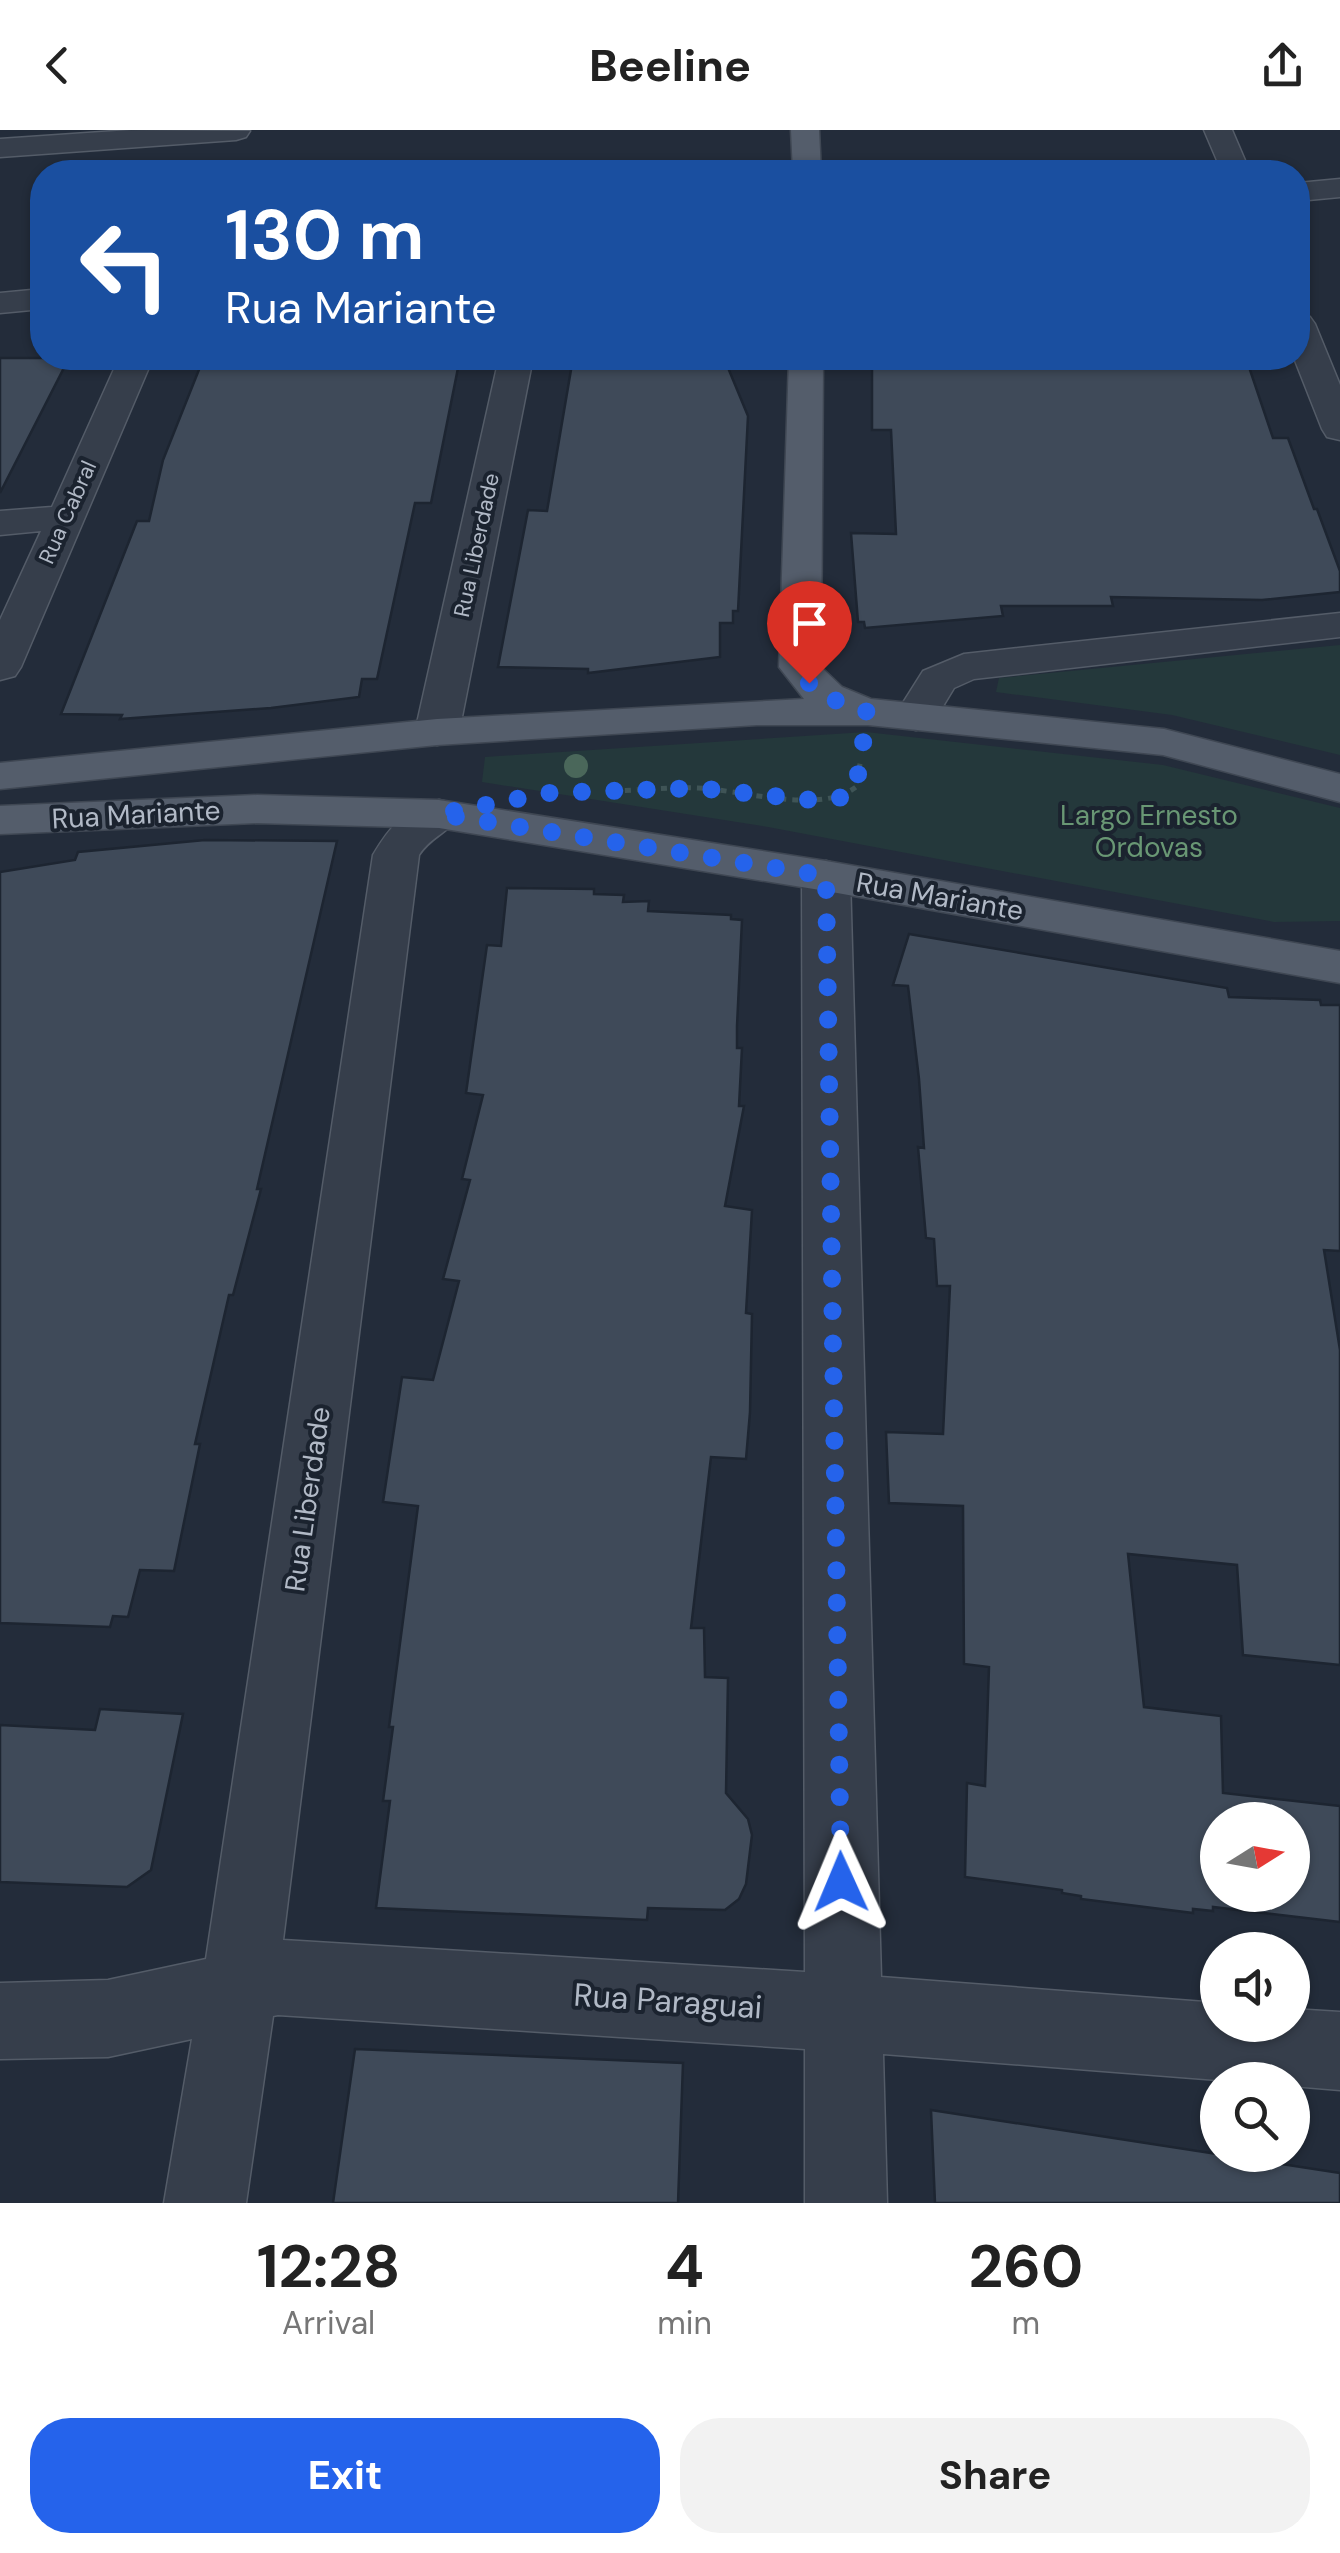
<!DOCTYPE html>
<style>
body{margin:0;font-family:"DM Sans",sans-serif;background:#f2f2f2;color:#222;height:100vh;display:flex;flex-direction:column;font-size:38px;white-space:nowrap}
*{box-sizing:border-box;margin:0}
p{font-size:32px;color:#767676}
.icon{flex:none;width:55px;height:55px;fill:none;stroke:currentColor;stroke-width:2;stroke-linecap:round;stroke-linejoin:round}
.map{position:relative;height:2073px;overflow:hidden}
.drawer{display:flex;flex-direction:column;background:#fff;flex:1}
.drawer>*{flex:none}
.top-card{position:absolute;left:30px;top:30px;width:1280px;height:210px;border-radius:40px;box-shadow:0 2px 8px #0004;background:#1a4fa0;color:#fff;overflow:hidden}
.needle{width:65px;rotate:79deg}
.fabs{position:absolute;left:1200px;top:1672px;display:grid;gap:20px}
.fabs a{display:grid;place-items:center;width:110px;height:110px;border-radius:50%;background:#fff;box-shadow:0 2px 8px #0004;font-size:50px}
.pin{position:absolute;display:grid;place-items:center;width:85px;height:85px;color:#fff;margin:-102px -42px;border-radius:50% 50% 50% 0;rotate:-45deg;box-shadow:0 0 10px #0007}
.pin .icon{rotate:45deg}
.me{position:absolute;width:110px;margin:-55px;rotate:359deg;stroke-linejoin:round;filter:drop-shadow(0 0 8px #0008)}
.turn{display:flex;align-items:center;gap:35px;height:210px;padding:0 30px;font-size:45px}
.turn .icon{width:130px;height:130px;stroke-width:2.5}
.turn b{display:block;font-size:70px;line-height:85px}
.eta{display:flex;justify-content:space-evenly;align-items:center;height:170px;text-align:center}
.eta b{font-size:60px;font-weight:700;line-height:70px}
.action{display:flex;gap:20px;margin-top:auto;padding:20px 30px}
.action a{flex:1;height:115px;border-radius:40px;background:#2563eb;color:#fff;font-size:40px;font-weight:700;line-height:115px;text-align:center}
.action a+a{background:#f2f2f2;color:#222}
header{display:flex;justify-content:space-between;align-items:center;height:130px;padding:0 30px;background:#fff;font-size:45px;font-weight:700}
.map>svg:first-child{display:block}
.green{fill:#24383b}
.building{fill:#3f4a59;stroke:#1d2531;stroke-width:2.5;fill-rule:evenodd}
.lines{fill:none;stroke-linecap:round;stroke-linejoin:round}
.minor-casing{stroke:#545c68;stroke-width:3}
.major-casing{stroke:#3f4753;stroke-width:3}
.path{stroke:#3f5456;stroke-width:5;stroke-dasharray:6 6;stroke-linecap:butt}
.minor{fill:#363e4b;fill-rule:evenodd}
.major{fill:#545d6b;fill-rule:evenodd}
.tree{fill:#4a675a}
.route{stroke:#2563eb;stroke-width:18;stroke-dasharray:0 32.4}
.labels{text-anchor:middle;stroke-width:8;stroke-linejoin:round;paint-order:stroke}
.far-street-label{font-size:22px;fill:#b1b9c6;stroke:#1b232f}
.street-label{font-size:28px;fill:#b1b9c6;stroke:#1b232f}
.park-label{font-size:28px;fill:#699774;stroke:#1b232f}
.near-street-label{font-size:32px;fill:#b1b9c6;stroke:#1b232f}
</style>
<header><svg class="icon" aria-label="back" viewBox="0 0 24 24"><path d="M15 5l-7 7 7 7"/></svg>Beeline<svg class="icon" aria-label="share" viewBox="0 0 24 24"><path d="M12 15V3M7 8l5-5 5 5M5 13v7h14v-7"/></svg></header>
<div class="map">
<svg width="1340" height="2073" viewBox="0 0 1340 2073">
<rect width="100%" height="100%" fill="#232c3a"/>
<!-- green -->
<path class="green" d="M 1340,515 L 1340,625 L 1172,585 L 996,562 L 999,548 Z
M 866,602 L 1163,635 L 1340,678 L 1340,791 L 1274,792 L 768,697 L 482,652 L 485,627 Z"/>
<!-- building -->
<path class="building" d="M 0,228 L 69,228 L 0,363 Z
M 208,228 L 460,228 L 431,373 L 415,373 L 377,549 L 362,549 L 359,567 L 271,578 L 120,589 L 122,585 L 61,584 L 137,391 L 149,391 L 163,330 L 202,232 Z
M 573,228 L 724,228 L 748,286 L 738,481 L 733,481 L 733,493 L 720,493 L 720,527 L 588,543 L 588,539 L 498,537 L 528,380 L 547,381 Z
M 872,228 L 1246,228 L 1273,308 L 1288,308 L 1314,379 L 1317,379 L 1340,441 L 1340,462 L 1262,470 L 1111,467 L 1113,476 L 1001,476 L 1003,486 L 865,498 L 864,492 L 858,492 L 851,403 L 896,404 L 891,300 L 872,300 Z
M 205,710 L 337,711 L 257,1059 L 261,1059 L 233,1165 L 229,1165 L 195,1314 L 200,1314 L 174,1441 L 140,1440 L 128,1487 L 113,1486 L 110,1497 L 0,1493 L 0,742 L 75,730 L 78,722 Z
M 507,758 L 594,759 L 594,764 L 624,765 L 623,772 L 649,771 L 648,781 L 731,785 L 731,789 L 742,790 L 737,896 L 737,918 L 742,918 L 739,976 L 744,976 L 725,1076 L 752,1080 L 746,1183 L 752,1184 L 750,1282 L 746,1329 L 711,1327 L 691,1498 L 704,1498 L 705,1547 L 728,1548 L 726,1663 L 748,1689 L 752,1705 L 746,1754 L 739,1769 L 725,1780 L 648,1778 L 647,1790 L 376,1778 L 390,1671 L 383,1671 L 393,1597 L 389,1597 L 418,1376 L 383,1372 L 402,1247 L 433,1250 L 459,1151 L 443,1149 L 470,1050 L 462,1049 L 483,965 L 466,963 L 487,815 L 501,816 Z
M 909,804 L 1227,858 L 1229,867 L 1320,870 L 1321,875 L 1340,875 L 1340,1121 L 1324,1120 L 1340,1220 L 1340,1535 L 1243,1525 L 1237,1435 L 1128,1424 L 1144,1577 L 1221,1586 L 1223,1663 L 1340,1676 L 1340,1792 L 1213,1777 L 1213,1781 L 1193,1779 L 1193,1783 L 1081,1769 L 1081,1766 L 1062,1763 L 1062,1760 L 965,1747 L 967,1653 L 985,1656 L 989,1537 L 964,1534 L 963,1376 L 889,1373 L 886,1302 L 943,1304 L 950,1156 L 937,1156 L 934,1109 L 926,1108 L 918,1017 L 924,1018 L 919,949 L 908,856 L 893,855 ZM 1218,1690 L 1292,1690 L 1292,1765 L 1218,1765 Z
M 100,1579 L 183,1584 L 151,1740 L 127,1757 L 0,1752 L 0,1595 L 95,1600 Z
M 355,1919 L 683,1933 L 678,2073 L 333,2073 Z
M 931,1980 L 1340,2043 L 1340,2073 L 935,2073 Z"/>
<g class="lines">
<defs>
<path id="minor" d="M 131,0 L 250,1 L 246,7 L 236,10 L 0,27 L 0,9 Z
M 1204,0 L 1232,0 L 1250,42 L 1222,42 Z
M 1340,49 L 1340,67 L 1298,71 L 1298,53 Z
M 42,159 L 42,179 L 0,183 L 0,163 Z
M 1298,184 L 1310,187 L 1315,194 L 1340,255 L 1340,310 L 1327,307 L 1322,299 L 1294,228 L 1298,228 Z
M 119,228 L 153,228 L 21,537 L 15,546 L 0,550 L 0,490 L 41,401 L 0,405 L 0,381 L 52,377 Z
M 499,228 L 533,228 L 459,602 L 452,611 L 437,615 L 422,611 L 415,602 Z
M 1340,483 L 1340,507 L 974,549 L 954,558 L 931,596 L 916,600 L 901,596 L 894,587 L 923,541 L 964,524 Z
M 439,670 L 455,674 L 462,684 C 450,702 431,706 419,725 L 283,1810 L 805,1842 L 802,746 L 809,736 L 826,731 L 843,736 L 850,746 L 881,1847 L 1218,1873 L 1218,1895 L 1292,1895 L 1292,1879 L 1340,1882 L 1340,1960 L 1292,1956 L 1292,1950 L 1218,1950 L 883,1924 L 887,2073 L 805,2073 L 805,1919 L 278,1885 L 273,1886 L 246,2073 L 164,2073 L 192,1909 L 108,1927 L 0,1929 L 0,1853 L 108,1850 L 206,1829 L 373,725 C 390,696 405,679 439,670 Z"/>
<path id="major" d="M 791,0 L 819,0 L 821,42 L 793,42 Z
M 789,228 L 823,228 L 821,537 L 842,557 L 871,569 L 1164,599 L 1340,644 L 1340,672 L 1163,625 L 868,595 L 757,595 L 437,615 L 0,659 L 0,633 L 437,589 L 804,569 L 779,537 Z
M 257,665 L 439,670 L 826,731 L 1340,821 L 1340,853 L 826,761 L 439,698 L 257,693 L 0,704 L 0,676 Z"/>
</defs>
<!-- minor casing -->
<use href="#minor" class="minor-casing"/>
<!-- major casing -->
<use href="#major" class="major-casing"/>
<!-- path -->
<path class="path" d="M 613,661 C 641,660 670,657 698,658 C 743,660 819,685 856,657 L 861,628"/>
<!-- minor -->
<use href="#minor" class="minor"/>
<!-- major -->
<use href="#major" class="major"/>
</g>
<!-- trees -->
<circle class="tree" cx="576" cy="636" r="12"/>
<g class="lines">
<!-- route -->
<path class="route" d="M 809,553 L 826,567 L 868,582 L 856,657 L 843,667 L 822,671 L 698,658 L 548,663 L 439,684 L 826,746 L 841,1752"/>
</g>
<g class="labels">
<!-- far-street labels -->
<g class="far-street-label">
<text transform="translate(67 382) rotate(-66)" y="8">Rua Cabral</text>
<text transform="translate(476 415) rotate(-78)" y="8">Rua Liberdade</text>
</g>
<!-- street labels -->
<g class="street-label">
<text transform="translate(136 684) rotate(-3)" y="10">Rua Mariante</text>
<text transform="translate(940 766) rotate(10)" y="10">Rua Mariante</text>
<text transform="translate(307 1369) rotate(-82)" y="10">Rua Liberdade</text>
</g>
<!-- park labels -->
<g class="park-label">
<text x="1149" y="695">Largo Ernesto<tspan x="1149" dy="32">Ordovas</tspan></text>
</g>
<!-- near-street labels -->
<g class="near-street-label">
<text transform="translate(668 1871) rotate(4)" y="11">Rua Paraguai</text>
</g>
</g>
</svg>
<div class="fabs">
<a><svg class="needle" viewBox="-14 -14 28 28"><path d="M0-13l5 13h-10z" fill="#e53935"/><path d="M0 13l5-13h-10z" fill="#767676"/></svg></a>
<a><svg class="icon" aria-label="sound" viewBox="0 0 24 24"><path d="M4 9h4l5-4v14l-5-4H4zM17 9q2 3 0 6"/></svg></a>
<a><svg class="icon" aria-label="search" viewBox="0 0 24 24"><circle cx="10" cy="10" r="6"/><path d="M15 15l6 6"/></svg></a>
</div>
<div class="pin" style="left:809px;top:553px;background:#d93025"><svg class="icon" aria-label="arrive" viewBox="0 0 24 24"><path d="M6 21V4h12l-3 4 3 4H6"/></svg></div>
<svg class="me" style="left:841px;top:1752px" viewBox="-20 -20 40 40"><path d="M0-17L14 15 0 8-14 15z" fill="#2563eb" stroke="#fff" stroke-width="4"/></svg>
<div class="top-card">
<div class="turn"><svg class="icon" aria-label="left" viewBox="0 0 24 24"><path d="M17 20v-9H6M10 6l-5 5 5 5"/></svg><div><b>130 m</b>Rua Mariante</div></div>
</div>
</div>
<section class="drawer">
<div class="eta">
<div><b>12:28</b><p>Arrival</p></div>
<div><b>4</b><p>min</p></div>
<div><b>260</b><p>m</p></div>
</div>
<div class="action"><a>Exit</a><a>Share</a></div>
</section>
